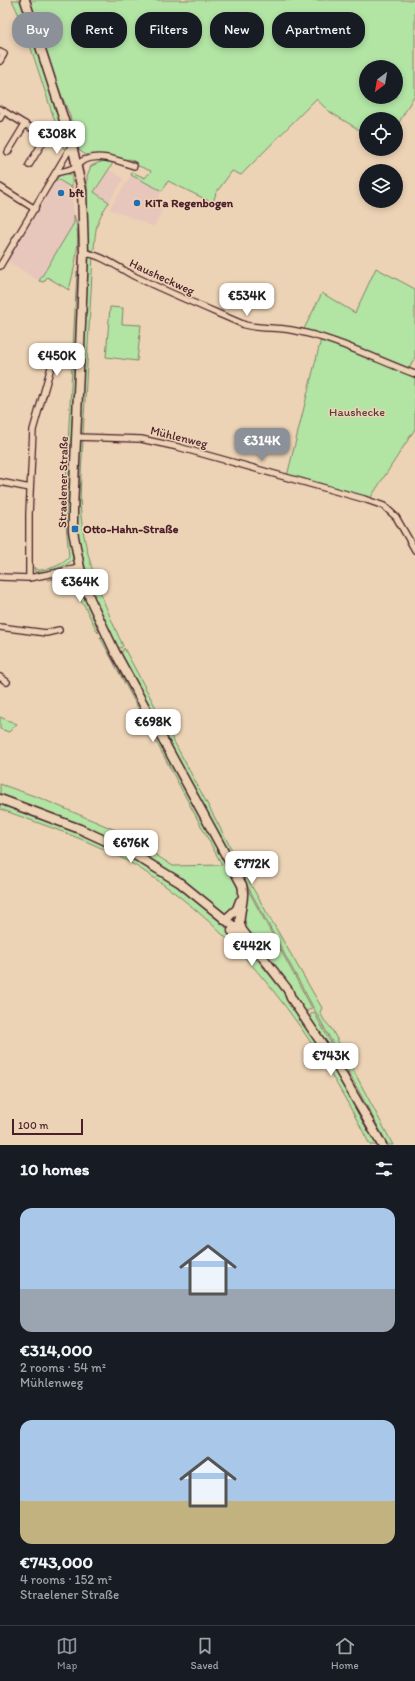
<!DOCTYPE html>
<html lang="en">
<head>
<meta charset="utf-8">
<style>
  body { margin:0; font-family:Itim,sans-serif; background:#242831; color:#f1f3f6; height:100vh; display:flex; flex-direction:column; font-size:15px; white-space:nowrap }
  * { box-sizing:border-box; margin:0 }
  p { font-size:13px; color:#9ea1a6 }
  .icon { flex:none; width:22px; height:22px; fill:none; stroke:currentColor; stroke-width:2; stroke-linecap:round; stroke-linejoin:round }
  .map { position:relative; height:1145px; overflow:hidden }
  .panel { display:flex; flex-direction:column; background:#171b24; flex:1 }
  .panel>* { flex:none }
  .top-card { position:absolute; left:12px; top:12px; width:391px; height:36px; display:flex; gap:8px }
  .needle { width:26px; rotate:211deg }
  .tools { position:absolute; left:359px; top:60px; display:grid; gap:8px }
  .tools a { display:grid; place-items:center; width:44px; height:44px; border-radius:50%; background:#171b24; box-shadow:0 2px 6px #0003; font-size:20px }
  .scale { position:absolute; left:12px; bottom:10px; width:71px; box-sizing:border-box; padding-left:4px; border:2px solid #4a1f2b; border-top:0; font-size:11px; line-height:14px; white-space:nowrap; color:#4a1f2b; -webkit-text-stroke:3px #edd3b5; paint-order:stroke }
  .price { position:absolute; translate:-50% -34px; padding:0 9px; border-radius:8px; background:#fff; color:#222; font-size:13px; line-height:26px; filter:drop-shadow(0 1px 2px #0008) }
  .price::after { content:''; position:absolute; left:50%; top:24px; width:12px; height:9px; margin-left:-6px; background:inherit; clip-path:polygon(0 0,100% 0,50% 100%) }
  .price.active { background:#8c9099; color:#fff }
  ul { padding:0; list-style:none }
  li { display:grid; align-content:center; gap:8px; height:212px; padding:0 20px }
  li span { display:grid; place-items:center; height:124px; border-radius:12px; color:#555 }
  li>.icon { margin-inline-start:auto }
  span .icon { width:72px; height:72px; fill:#fffc; stroke-width:1 }
  li b { font-size:17px }
  h2 { display:flex; justify-content:space-between; align-items:center; height:48px; padding:0 20px; font-size:17px }
  .pill { padding:0 14px; border-radius:16px; background:#171b24; box-shadow:0 2px 6px #0003; font-size:14px; line-height:36px }
  .pill.active { background:#8c9099; color:#fff }
  .menu { display:flex; justify-content:space-around; align-items:center; height:56px; border-top:1px solid #363941; background:#171b24; font-size:11px; color:#9ea1a6 }
  .menu a { display:grid; justify-items:center; gap:2px }
  .menu .active { color:#8c9099 }
  .map>svg:first-child { display:block }
  .built { fill:#e7c7bc }
  .green { fill:#b2e4a4; stroke:#7e8268; fill-rule:evenodd }
  .lines { fill:none; stroke-linecap:round; stroke-linejoin:round }
  .street-casing { stroke:#4a1f2b; stroke-width:8 }
  .secondary-casing { stroke:#4a1f2b; stroke-width:11 }
  .street { stroke:#edd3b5; stroke-width:5.5 }
  .secondary { stroke:#edd3b5; stroke-width:8 }
  .poi-dot { fill:#1f6fb2; stroke:#edd3b5; stroke-width:1.5 }
  .labels { text-anchor:middle; dominant-baseline:central; stroke-width:3; stroke-linejoin:round; paint-order:stroke }
  .poi-label { font-size:12px; font-weight:bold; fill:#4a1f2b; stroke:#edd3b5; text-anchor:start }
  .street-label { font-size:12px; fill:#4a1f2b; stroke:#edd3b5 }
  .park-label { font-size:12px; fill:#5a3d3d; stroke:#edd3b5 }
</style>
</head>
<body>
<div class="map">
<svg width="415" height="1145" viewBox="0 0 415 1145">
  <rect width="100%" height="100%" fill="#edd3b5"/>
  <filter id="ink" filterUnits="userSpaceOnUse"><feTurbulence type="fractalNoise" baseFrequency=".025" numOctaves="2"/><feDisplacementMap in="SourceGraphic" scale="8" xChannelSelector="R" yChannelSelector="G"/><feConvolveMatrix kernelMatrix="1 2 1 2 8 2 1 2 1" color-interpolation-filters="sRGB"/></filter>
  <g filter="url(#ink)">
    <path class="built" d="M109,169L124,179L109,202L94,192Z
      M131,175L162,191L157,201L165,205L154,227L109,209Z
      M59,180L72,188L74,223L39,281L10,263L8,260L56,181Z"/>
    <path class="green" d="M12,0H22L67,141L68,146L66,149H64L23,24Z
      M28,0H415V94L396,128V119H366V134L330,112L316,99L241,175L232,171L216,193L213,203L168,181L162,191L131,175L132,172L145,178L151,171L136,165L138,163L129,159L124,161L104,156L86,155L80,151L75,139L70,116L54,77ZM366,67H396V97H366Z
      M103,161L113,163L94,192L109,202C96,222 96,225 94,249L92,251L87,249V176L91,166Z
      M68,173L72,176V188L59,180L56,181L60,174Z
      M74,215C82,239 75,266 69,290L47,277L44,282L39,281L74,223Z
      M93,255L83,436L78,433L87,257Z
      M376,268L415,289V357L409,369L304,329L322,293L355,313Z
      M77,271L80,275L68,499L70,535L73,559C68,567 45,573 35,572L34,567L37,570C46,571 64,565 69,557L66,524V481Z
      M110,307L123,308L122,324L141,325L137,361L106,357Z
      M321,339L415,376V429L371,497L373,500L287,476Z
      M80,439H83C82,464 79,491 81,516C86,562 104,604 123,646L121,648L116,647C97,608 79,569 76,525C74,498 77,469 77,442Z
      M68,575L75,577L78,583L99,631L98,633L83,603H82L69,578H63L47,580Z
      M100,637L103,638L236,883C242,899 238,903 226,914L220,910L177,876L120,844L0,796V784L40,798L120,832L173,866L222,865Z
      M124,648L248,880L322,1008L320,1012L324,1020L331,1028L393,1145H388L235,863L234,864L312,1008L307,1011L303,1010C287,979 261,953 242,923L246,898L120,656Z
      M0,717L17,724L9,732L0,729Z
      M0,802C34,815 71,827 104,842C201,887 274,969 329,1059C346,1087 362,1116 379,1145H370C315,1036 242,932 136,866C94,841 46,826 0,809Z
      M314,1012L386,1145H385L309,1018L311,1014Z"/>
    <g class="lines">
      <defs>
        <path id="street" d="M0,52L4,54L0,61
          M0,109L46,137L29,165
          M0,118L4,111
          M8,152L25,124
          M56,173C62,171 66,171 71,169C76,167 80,162 84,160C101,153 119,161 134,166
          M0,187L35,209
          M84,253C101,254 120,269 136,277C172,294 208,309 245,325C260,329 275,327 291,330C333,337 375,359 415,374
          M0,266L72,145
          M76,437L141,439L178,447L364,499L384,506L396,517L415,550
          M0,482L30,488
          M0,577L29,578L80,568
          M29,578V514L33,430L53,360
          M0,627L46,633L59,630
          M0,677L7,682"/>
        <path id="secondary" d="M25,0L72,145L82,190L84,253L73,510V531L80,568L90,599L115,652L242,885C247,901 235,916 242,930L288,990L291,998L337,1066L382,1145
          M0,799L80,829L130,852L179,882L242,933
          M225,920L237,909L240,901
          M232,931L254,954"/>
      </defs>
      <use href="#street" class="street-casing"/>
      <use href="#secondary" class="secondary-casing"/>
      <use href="#street" class="street"/>
      <use href="#secondary" class="secondary"/>
    </g>
  </g>
  <g class="poi-dot">
    <circle cx="61" cy="193" r="4"/>
    <circle cx="137" cy="203" r="4"/>
    <rect x="71" y="525" width="8" height="8" rx="2"/>
  </g>
  <g class="labels">
    <g class="poi-label">
      <text x="69" y="193">bft</text>
      <text x="145" y="203">KiTa Regenbogen</text>
      <text x="83" y="529">Otto-Hahn-Straße</text>
    </g>
    <g class="street-label">
      <text transform="translate(162 277) rotate(25)">Hausheckweg</text>
      <text transform="translate(179 437) rotate(14)">Mühlenweg</text>
      <text transform="translate(63 482) rotate(-89)">Straelener Straße</text>
    </g>
    <g class="park-label">
      <text x="357" y="412">Haushecke</text>
    </g>
  </g>
</svg>
<div class="tools">
<a><svg class="needle" viewBox="-14 -14 28 28"><path d="M0-13l5 13h-10z" fill="#e53935"/><path d="M0 13l5-13h-10z" fill="#9ea1a6"/></svg></a>
<a><svg class="icon" aria-label="locate" viewBox="0 0 24 24"><circle cx="12" cy="12" r="6"/><path d="M12 2v4M12 18v4M2 12h4M18 12h4"/></svg></a>
<a><svg class="icon" aria-label="layers" viewBox="0 0 24 24"><path d="M12 4l9 5-9 5-9-5zM3 14l9 5 9-5"/></svg></a>
</div>
<div class="scale">100 m</div>
<b class="price" style="left:57px;top:155px">€308K</b>
<b class="price" style="left:247px;top:317px">€534K</b>
<b class="price" style="left:57px;top:377px">€450K</b>
<b class="price active" style="left:262px;top:462px">€314K</b>
<b class="price" style="left:80px;top:603px">€364K</b>
<b class="price" style="left:153px;top:743px">€698K</b>
<b class="price" style="left:131px;top:864px">€676K</b>
<b class="price" style="left:252px;top:885px">€772K</b>
<b class="price" style="left:252px;top:967px">€442K</b>
<b class="price" style="left:331px;top:1077px">€743K</b>
<div class="top-card">
<a class="pill active">Buy</a>
<a class="pill">Rent</a>
<a class="pill">Filters</a>
<a class="pill">New</a>
<a class="pill">Apartment</a>
</div>
</div>
<section class="panel">
<h2>10 homes<svg class="icon" aria-label="filters" viewBox="0 0 24 24"><path d="M4 7h16M4 17h16"/><circle cx="9" cy="7" r="2"/><circle cx="15" cy="17" r="2"/></svg></h2>
<ul>
<li><span style="background:linear-gradient(#a9c7e8 65%,#9aa5b1 0)"><svg class="icon" aria-label="home" viewBox="0 0 24 24"><path d="M3 11l9-7 9 7M6 9v11h12V9"/></svg></span><div><b>€314,000</b><p>2 rooms · 54 m²</p><p>Mühlenweg</p></div></li>
<li><span style="background:linear-gradient(#a9c7e8 65%,#c2b280 0)"><svg class="icon" aria-label="home" viewBox="0 0 24 24"><path d="M3 11l9-7 9 7M6 9v11h12V9"/></svg></span><div><b>€743,000</b><p>4 rooms · 152 m²</p><p>Straelener Straße</p></div></li>
</ul>
</section>
<nav class="menu">
<a class="active"><svg class="icon" aria-label="map" viewBox="0 0 24 24"><path d="M3 6l6-2 6 2 6-2v14l-6 2-6-2-6 2zM9 4v14M15 6v14"/></svg>Map</a>
<a><svg class="icon" aria-label="saved" viewBox="0 0 24 24"><path d="M7 4h10v16l-5-4-5 4z"/></svg>Saved</a>
<a><svg class="icon" aria-label="home" viewBox="0 0 24 24"><path d="M3 11l9-7 9 7M6 9v11h12V9"/></svg>Home</a>
</nav>
</body>
</html>
